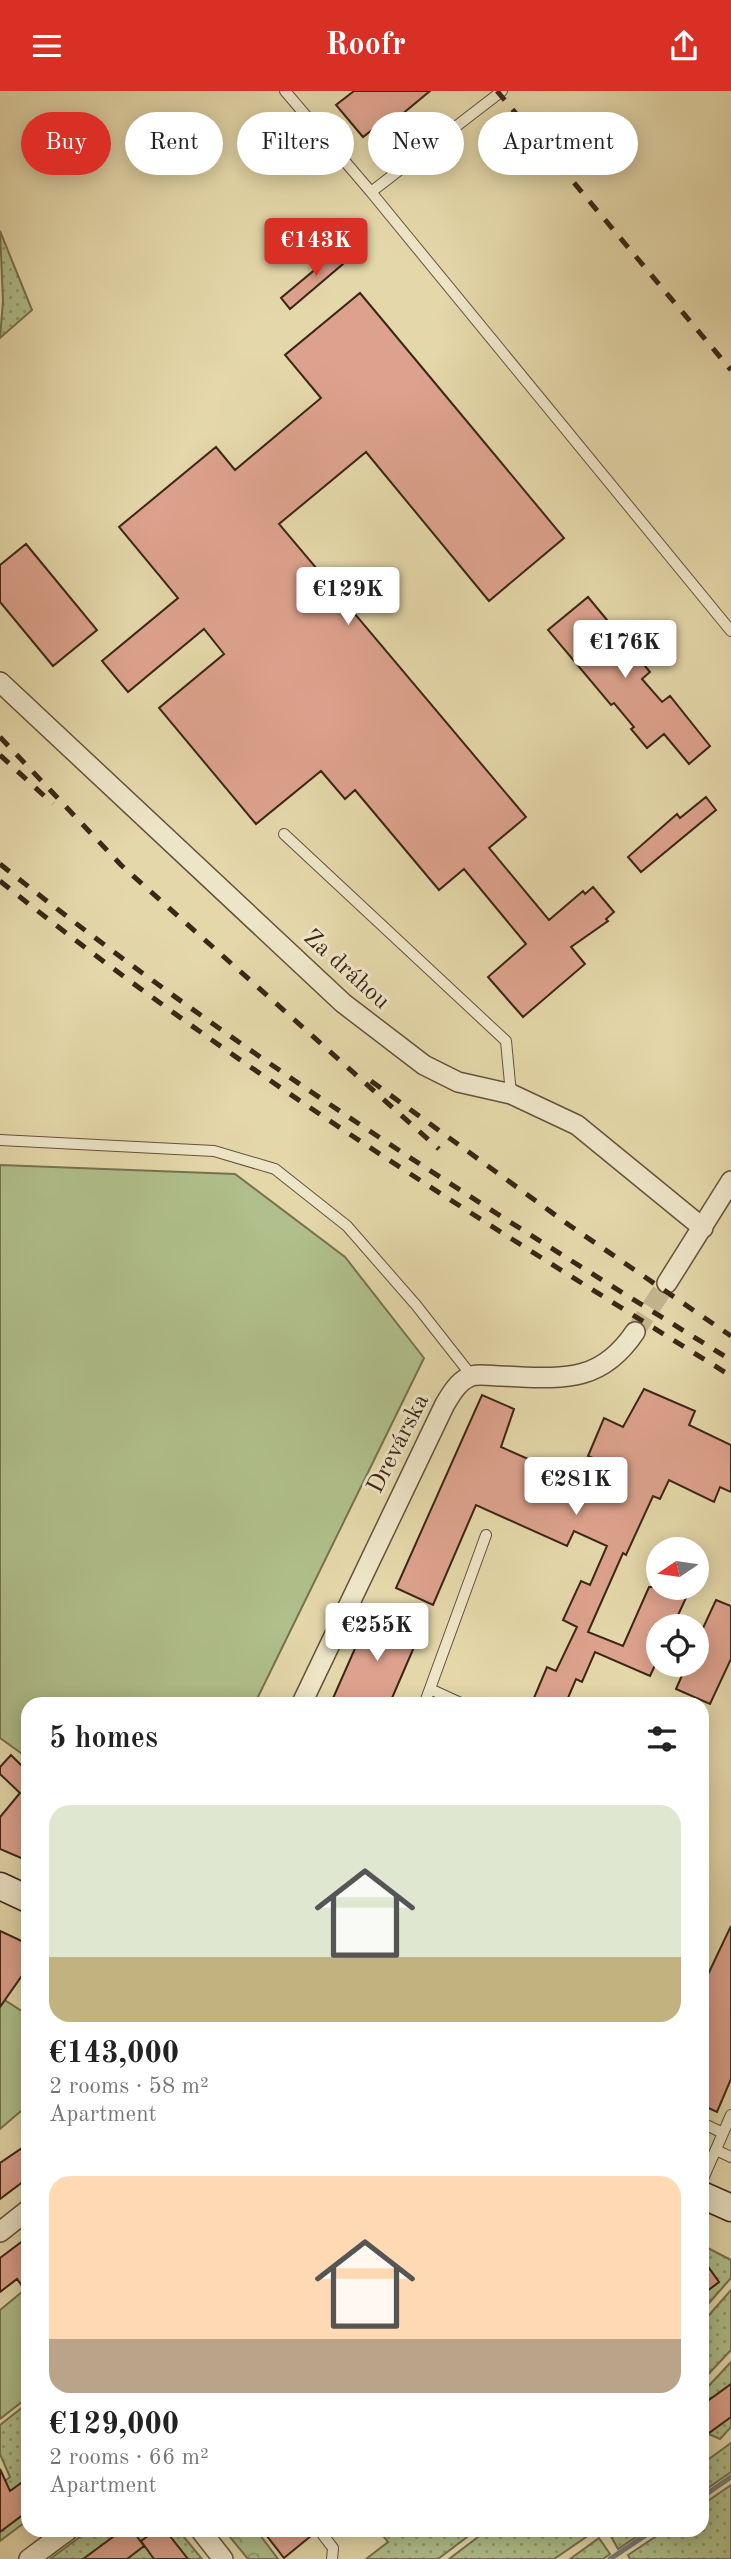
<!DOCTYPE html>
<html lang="en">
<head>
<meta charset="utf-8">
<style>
  body { margin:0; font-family:"Old Standard TT",serif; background:#f2f2f2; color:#222; height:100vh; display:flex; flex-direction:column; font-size:26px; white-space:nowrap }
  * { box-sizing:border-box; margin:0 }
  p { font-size:23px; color:#767676 }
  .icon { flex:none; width:38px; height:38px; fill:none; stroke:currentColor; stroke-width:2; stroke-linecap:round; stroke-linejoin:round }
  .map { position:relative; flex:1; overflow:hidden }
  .sheet { position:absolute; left:21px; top:1606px; width:688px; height:840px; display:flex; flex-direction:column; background:#fff; border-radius:21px; box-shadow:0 4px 18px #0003 }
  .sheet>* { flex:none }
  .guide { position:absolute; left:21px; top:21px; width:690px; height:63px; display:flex; gap:14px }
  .needle { width:46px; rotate:257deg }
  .buttons { position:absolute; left:646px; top:1446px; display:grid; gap:14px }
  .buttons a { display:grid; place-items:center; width:63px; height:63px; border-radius:50%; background:#fff; box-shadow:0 4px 18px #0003; font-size:35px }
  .price { position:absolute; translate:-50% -60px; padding:0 16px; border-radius:7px; background:#fff; color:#222; font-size:23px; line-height:46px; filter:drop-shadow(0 2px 4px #0008) }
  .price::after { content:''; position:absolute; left:50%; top:42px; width:21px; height:16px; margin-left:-10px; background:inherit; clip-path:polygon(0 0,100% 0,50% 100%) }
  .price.selected { background:#d93025; color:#fff }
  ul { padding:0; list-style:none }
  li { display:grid; align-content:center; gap:14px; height:371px; padding:0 28px }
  li span { display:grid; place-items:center; height:217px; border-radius:21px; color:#555 }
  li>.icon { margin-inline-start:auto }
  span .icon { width:126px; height:126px; fill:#fffc; stroke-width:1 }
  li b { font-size:30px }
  h2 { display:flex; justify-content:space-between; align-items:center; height:84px; padding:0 28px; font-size:30px }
  .pill { padding:0 24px; border-radius:32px; background:#fff; box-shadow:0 4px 18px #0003; font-size:24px; line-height:63px }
  .pill.selected { background:#d93025; color:#fff }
  header { display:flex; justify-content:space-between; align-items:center; height:91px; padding:0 28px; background:#d93025; color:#fff; font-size:32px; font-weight:700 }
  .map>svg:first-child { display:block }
  .grass { fill:url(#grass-dots); stroke:#767250; stroke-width:2 }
  .forest { fill:url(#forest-crowns); stroke:#767250; stroke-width:2 }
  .garden { fill:#b0bf8b; stroke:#767250; stroke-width:2 }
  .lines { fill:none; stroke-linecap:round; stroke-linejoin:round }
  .stream { stroke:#757d75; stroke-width:5 }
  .building { fill:#dda28d; stroke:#3c2616; stroke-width:2 }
  .street-tunnel { stroke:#c2b48c; stroke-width:19; stroke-dasharray:19 10; stroke-linecap:butt }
  .lane-casing { stroke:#66523b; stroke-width:12 }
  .street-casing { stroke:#66523b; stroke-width:22 }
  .secondary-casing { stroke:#3c2616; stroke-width:29 }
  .lane { stroke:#ede5c7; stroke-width:10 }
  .street { stroke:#ede5c7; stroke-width:19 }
  .secondary { stroke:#ede5c7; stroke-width:26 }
  .rail { stroke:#3c2616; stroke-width:5; stroke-dasharray:12 12; stroke-linecap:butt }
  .labels { text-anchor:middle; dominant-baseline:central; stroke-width:6; stroke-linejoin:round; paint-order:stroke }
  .street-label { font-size:24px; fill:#3c2616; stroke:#ede5c7 }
</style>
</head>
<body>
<header><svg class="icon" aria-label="menu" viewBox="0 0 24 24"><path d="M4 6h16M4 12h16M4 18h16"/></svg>Roofr<svg class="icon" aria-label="share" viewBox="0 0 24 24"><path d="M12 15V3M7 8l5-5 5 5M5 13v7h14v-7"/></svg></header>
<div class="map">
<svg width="731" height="2468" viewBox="0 0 731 2468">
  <defs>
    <pattern id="grass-dots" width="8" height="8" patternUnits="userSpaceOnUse" patternTransform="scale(1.75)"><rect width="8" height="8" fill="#b0bf8b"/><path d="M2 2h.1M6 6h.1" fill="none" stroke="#909b71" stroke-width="1.8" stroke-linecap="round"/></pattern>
    <pattern id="forest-crowns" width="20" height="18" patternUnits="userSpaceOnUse" patternTransform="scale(1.75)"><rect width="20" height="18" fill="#b0bf8b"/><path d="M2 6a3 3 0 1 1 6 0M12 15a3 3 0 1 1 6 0" fill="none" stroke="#909b71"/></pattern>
  </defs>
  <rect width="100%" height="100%" fill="#e4d7a9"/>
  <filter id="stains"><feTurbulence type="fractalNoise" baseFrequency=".00286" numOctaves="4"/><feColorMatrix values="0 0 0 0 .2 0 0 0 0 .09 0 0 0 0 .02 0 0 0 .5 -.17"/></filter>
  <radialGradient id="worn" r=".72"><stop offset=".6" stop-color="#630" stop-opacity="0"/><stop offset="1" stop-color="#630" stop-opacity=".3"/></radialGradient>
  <path class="grass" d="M0,140L32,219L0,247L3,210Z
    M702,2154L731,2169V2187L702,2220Z
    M731,2199V2259L702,2290V2232Z
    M731,2271V2336L720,2348L702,2340V2302Z
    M28,2312V2429L0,2450V2394L10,2386L0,2363V2334Z
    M731,2352V2381L702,2401V2373Z
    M731,2394V2468H630L628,2464L664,2440H702V2414Z
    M88,2440H179L202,2468H50Z
    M379,2440H475L438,2468H366L388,2451Z
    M486,2440H595L554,2468H449Z
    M608,2440H645L618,2458Z
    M599,2447L610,2463L603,2468H570Z"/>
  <path class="forest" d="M225,2440H257L278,2468H248Z"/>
  <path class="garden" d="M0,1074L235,1083L345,1166L424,1267L256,1610L245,1614H28V1667L0,1647Z
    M0,1906L28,1924V2014L0,2038Z
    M28,2196V2306L0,2328V2219Z"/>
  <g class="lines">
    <path class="stream" d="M702,2406L731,2386
      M610,2468L652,2440"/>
  </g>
  <path class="building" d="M354,0H430L389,34L385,29L363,46L336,14Z
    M342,156L350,167L290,218L281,207Z
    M360,202L564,447L489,510L366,361L279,433L526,726L489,757L549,829L583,800L585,803L593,796L614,821L606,828L608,830L571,856L585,873L523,926L488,886L526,853L464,778L439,799L355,699L345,708L321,680L256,733L159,617L224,563L204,538L128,601L102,570L178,507L119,436L216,356L235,379L321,307L285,264Z
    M26,453L97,539L53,575L0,511V474Z
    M588,506L650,581L642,588L662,611L670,605L710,655L689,673L664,643L647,657L631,638L634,636L614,612L611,614L548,539Z
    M706,706L716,719L641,781L628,766L677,723L680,727Z
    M644,1298L695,1320L689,1334L731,1354V1401L720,1396L714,1411L669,1389L660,1408L653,1405L626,1464L623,1462L588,1541L623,1555L649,1496H691L673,1535H658V1568L650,1585L595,1561L582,1591L576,1588L565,1614H531L547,1576L556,1580L577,1536L563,1529L581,1490L590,1494L607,1455L574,1440L567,1455L476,1414L433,1514L396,1497L482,1304L514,1318L501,1356L596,1398L607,1373L588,1365L604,1327L623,1336Z
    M716,1509L731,1515V1568L710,1613L676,1598L687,1573H696V1552Z
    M372,1519L421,1540L389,1614H330Z
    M11,1664L28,1681V1770L0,1758V1726L20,1702L0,1683V1676Z
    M731,1835V1988L717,2021L702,2014V1896Z
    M0,1840L28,1853V1876L0,1916Z
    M28,2053V2087L0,2108V2072Z
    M28,2146V2203L17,2188L0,2201V2167Z
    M702,2167L719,2191L702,2204Z
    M731,2293V2326L709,2342L702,2332V2314Z
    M0,2378L10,2400L28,2387V2420L0,2441Z
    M121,2440H133L144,2455L127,2468H83Z
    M155,2440H166L188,2468H154L141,2450Z
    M263,2440H317L284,2467Z"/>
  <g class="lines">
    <path class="street-tunnel" d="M635,1241L667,1192"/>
    <defs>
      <path id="lane" d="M285,0L371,101
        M502,0L371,101L731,540
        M284,743L506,950L511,1003
        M0,1049L214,1060L275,1078L347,1135L416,1214L471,1284
        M430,1598L465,1614
        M424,1614L486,1444
        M702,2032L723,2042
        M716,2059L731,2066
        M702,2090L731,2024
        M323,2444L333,2457L332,2468"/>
      <path id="street" d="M0,591L343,912L424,974L458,991L511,1003L577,1034L703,1137
        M667,1192L731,1090
        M301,1614L445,1313C451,1303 458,1291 469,1286C477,1282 492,1285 501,1285C558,1287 599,1295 635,1241
        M0,2141L28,2119
        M201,2440L223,2468
        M29,2468L67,2440"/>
      <path id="secondary" d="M0,1795L28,1808
        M702,2104L731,2117"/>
    </defs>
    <use href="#lane" class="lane-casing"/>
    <use href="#street" class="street-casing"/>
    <use href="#secondary" class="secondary-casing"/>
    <use href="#lane" class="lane"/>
    <use href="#street" class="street"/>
    <use href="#secondary" class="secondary"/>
    <path class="rail" d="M497,0L731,279
      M0,646L121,774L439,1058
      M0,664L53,713
      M0,773C231,958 480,1114 731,1269
      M0,790C230,975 480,1129 731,1285
      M371,990L569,1134L731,1245"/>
  </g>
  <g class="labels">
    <g class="street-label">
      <text transform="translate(346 879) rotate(42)">Za dráhou</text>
      <text transform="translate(399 1353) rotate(-63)">Drevárska</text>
    </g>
  </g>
  <rect width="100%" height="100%" filter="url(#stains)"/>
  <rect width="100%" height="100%" fill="url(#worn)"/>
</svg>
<div class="buttons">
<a><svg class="needle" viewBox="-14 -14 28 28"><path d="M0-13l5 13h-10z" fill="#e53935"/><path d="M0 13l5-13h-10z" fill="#767676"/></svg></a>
<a><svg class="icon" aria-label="locate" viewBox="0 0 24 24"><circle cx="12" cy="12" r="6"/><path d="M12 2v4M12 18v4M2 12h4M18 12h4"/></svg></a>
</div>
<b class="price selected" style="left:316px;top:187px">€143K</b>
<b class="price" style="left:348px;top:536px">€129K</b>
<b class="price" style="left:625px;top:589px">€176K</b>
<b class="price" style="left:576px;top:1426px">€281K</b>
<b class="price" style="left:377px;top:1572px">€255K</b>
<div class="guide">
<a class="pill selected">Buy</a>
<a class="pill">Rent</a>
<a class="pill">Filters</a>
<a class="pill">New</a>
<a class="pill">Apartment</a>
</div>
<section class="sheet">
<h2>5 homes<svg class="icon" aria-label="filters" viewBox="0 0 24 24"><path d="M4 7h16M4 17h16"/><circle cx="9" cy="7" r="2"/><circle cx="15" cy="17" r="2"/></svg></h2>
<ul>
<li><span style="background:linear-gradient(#dfe7d0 70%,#c2b280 0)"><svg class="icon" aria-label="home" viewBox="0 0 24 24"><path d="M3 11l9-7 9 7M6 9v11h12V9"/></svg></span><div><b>€143,000</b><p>2 rooms · 58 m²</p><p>Apartment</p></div></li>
<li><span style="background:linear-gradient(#ffd9b3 75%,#b9a48a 0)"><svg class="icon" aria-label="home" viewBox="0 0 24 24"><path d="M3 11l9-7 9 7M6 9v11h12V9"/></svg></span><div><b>€129,000</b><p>2 rooms · 66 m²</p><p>Apartment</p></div></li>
</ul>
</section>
</div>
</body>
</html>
